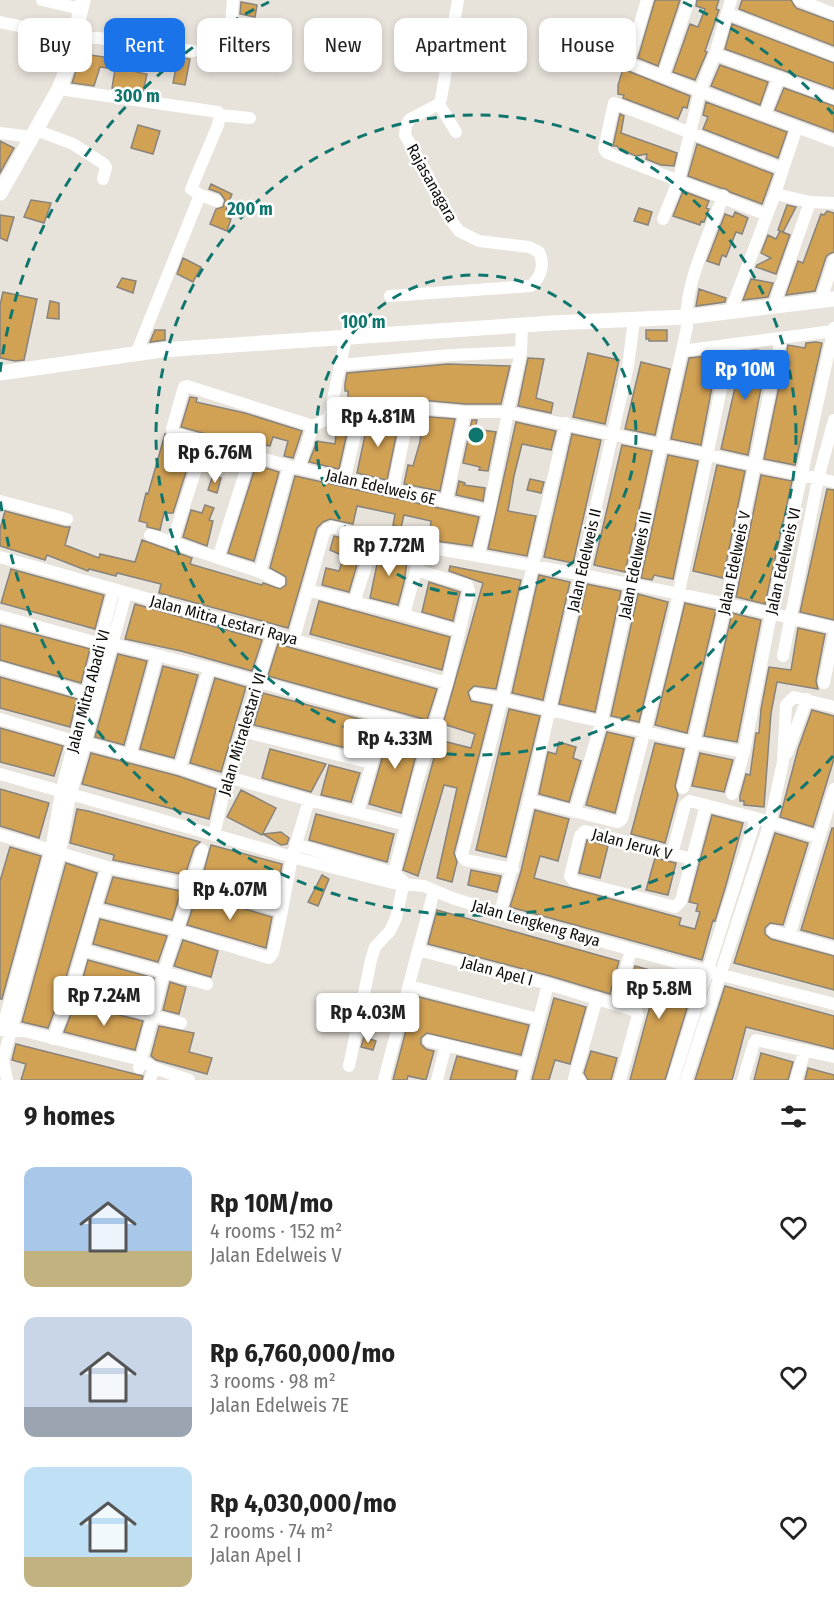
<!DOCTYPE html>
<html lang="en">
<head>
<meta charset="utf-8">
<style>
  body { margin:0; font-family:"Fira Sans Condensed",sans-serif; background:#f2f2f2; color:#222; height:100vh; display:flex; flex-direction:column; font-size:22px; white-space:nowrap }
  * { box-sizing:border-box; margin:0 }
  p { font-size:20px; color:#767676 }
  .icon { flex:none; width:33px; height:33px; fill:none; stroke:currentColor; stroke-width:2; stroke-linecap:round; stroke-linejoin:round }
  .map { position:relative; height:1080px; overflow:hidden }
  .sheet { display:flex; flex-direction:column; background:#fff; flex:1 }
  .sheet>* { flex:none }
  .top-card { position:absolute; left:18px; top:18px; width:798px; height:54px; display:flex; gap:12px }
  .price { position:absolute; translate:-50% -51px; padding:0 14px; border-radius:6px; background:#fff; color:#222; font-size:20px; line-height:39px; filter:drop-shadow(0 2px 3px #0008) }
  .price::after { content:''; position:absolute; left:50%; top:36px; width:18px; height:14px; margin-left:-9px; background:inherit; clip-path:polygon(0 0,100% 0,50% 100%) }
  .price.active { background:#1a73e8; color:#fff }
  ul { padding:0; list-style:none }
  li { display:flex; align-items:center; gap:18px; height:150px; padding:0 24px }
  li span { display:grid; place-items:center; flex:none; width:168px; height:120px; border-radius:12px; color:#555 }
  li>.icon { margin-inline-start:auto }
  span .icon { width:72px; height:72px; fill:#fffc; stroke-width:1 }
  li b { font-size:26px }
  h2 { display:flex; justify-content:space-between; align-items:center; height:72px; padding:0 24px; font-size:26px }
  .pill { padding:0 21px; border-radius:12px; background:#fff; box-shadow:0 3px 9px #0003; font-size:21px; line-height:54px }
  .pill.active { background:#1a73e8; color:#fff }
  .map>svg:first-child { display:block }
  .building { fill:#d1a154; stroke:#88837b; stroke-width:1.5 }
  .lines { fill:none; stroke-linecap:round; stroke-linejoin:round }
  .minor { stroke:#fff; stroke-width:12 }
  .tertiary { stroke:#fff; stroke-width:15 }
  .ring { fill:none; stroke:#0f766e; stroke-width:3; stroke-dasharray:10 8 }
  .labels { text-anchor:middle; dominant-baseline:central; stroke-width:5; stroke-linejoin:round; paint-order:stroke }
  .street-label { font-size:16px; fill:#0d0c09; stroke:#fff }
  .centre { fill:#0f766e; stroke:#fff; stroke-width:3 }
  .ring-label { font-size:18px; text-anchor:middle; font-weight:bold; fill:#0f766e; stroke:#fff; stroke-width:5; stroke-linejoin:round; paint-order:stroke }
</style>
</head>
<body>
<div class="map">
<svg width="834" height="1080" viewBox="0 0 834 1080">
  <rect width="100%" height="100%" fill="#e7e2da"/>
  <path class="building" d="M655,0H680L658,66L638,58Z
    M697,0H719L716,9L719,10L705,51L707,52L695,80L673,72L690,24L698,27L705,9L696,6Z
    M742,0H791L796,8L834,22V46L739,9Z
    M241,2L257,5L255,17L240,14Z
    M732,24L834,63V89L725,49Z
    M40,39L63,44L57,66L33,58Z
    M113,48L126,50L122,69L147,74L143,92L112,88L115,69L100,67L94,86L72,83L78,65L81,66L84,54L111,58Z
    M178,57L190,59L185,85L173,83Z
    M720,65L768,82L760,105L711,86Z
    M623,69L690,96L687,108L683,107L678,119L623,98L624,95L618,94V85Z
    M784,88L834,106V132L775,110Z
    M706,102L787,132L778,158L703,129L708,117L703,115Z
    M620,114L624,116L621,133L677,153L674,166L661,165L646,159L647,154L636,156L619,149L617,146H613Z
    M138,125L160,131L153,154L131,148Z
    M0,141L14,148L0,173Z
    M697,144L773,174L762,204L730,192L726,189L721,188L688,176Z
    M211,184L232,194L226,209L231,211L228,218L231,219L227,231L210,224L216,209L223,207L225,200L220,193L209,189Z
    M683,191L709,201L706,208L709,209L704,222L701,221L700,225L673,216Z
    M31,200L51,203L44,223L24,217Z
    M787,205L796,207L783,232L778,230Z
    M639,208L652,212L648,225L634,221Z
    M827,211L834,213V252L829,254L826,257L815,291L786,295L798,261L803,263L821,214L824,215Z
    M735,212L748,218L742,234L736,232L726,257L722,255L719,265L707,261L725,214L733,217Z
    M0,215L14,217L7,241L0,238Z
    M780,231L790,235L776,274L756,267L757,265L771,258L761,253L768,235L776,239Z
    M183,258L201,267L193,282L177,274Z
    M122,278L136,281L133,293L117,287Z
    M751,279L773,283L768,297L743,300Z
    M699,289L726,298L725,302L696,306Z
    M3,292L37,299L24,360L15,361L0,358V305Z
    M50,301L59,303V319L47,318Z
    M155,330H165V340L150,342Z
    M646,330H667V341H649V339H646Z
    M816,342L822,343L795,465L764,459L779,387L784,388L790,362L785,361L788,345L805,348L806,343Z
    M756,350L768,352L748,455L721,449L739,370L734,369L737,352Z
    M588,353L619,360L605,424L573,417Z
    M718,355L701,445L671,439L689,358Z
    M528,358L544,359L536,398L553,403L551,413L518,406Z
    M641,362L670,369L655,435L625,429Z
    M448,364L510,366L501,404H465L410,399L348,407V391H345V384L347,373Z
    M190,397L197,398L196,402L245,413L302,431L293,458L284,456L288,441L273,437L270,446L255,442L253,446H249L181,427Z
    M417,416L455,419L440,491L404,484L408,465L413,466L420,442L421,431L414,430Z
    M400,417L387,480L357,473L368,421Z
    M472,420H477L475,429L496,432L488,471L479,470L480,467L463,463Z
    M516,422L556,431L551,450L522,444L514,476L508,511L536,516L527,556L488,549Z
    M349,424L339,469L309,462L317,441L335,444L337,425Z
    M165,434L172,441L170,445L184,449L183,454L191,456L173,513H164L160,530L147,527V523L139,521L146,493L148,494Z
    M572,434L601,440L573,563L544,557Z
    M622,445L652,451L625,572L594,565Z
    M668,455L698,461L673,579L654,575L652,580L641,578Z
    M256,465L279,472L254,561L228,553Z
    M717,465L745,471L723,578L693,571Z
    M213,475L221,478L217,493L208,490Z
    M761,475L792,481L765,604L736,597Z
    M295,476L479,517L472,546L429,540L431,521L404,515L401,528L393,525L395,514L357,506L353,524L330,519L323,522L317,528L288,628L159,593L161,584L117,573L116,576L89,569L88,571L47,555L45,560L0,546V529L5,511L65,527H70L65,545L99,558L100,554L135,562L142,540L192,558L190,564L262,585L263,583L280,589L286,585V577L270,568Z
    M530,479L544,482L541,493L527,490Z
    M459,481L465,483L464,485L485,488L483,501L456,495Z
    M827,489L834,490V620L800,612Z
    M205,505L214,508L209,520L213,521L207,546L183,537L191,510L202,513Z
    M334,536L363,544L349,592L322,585L326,568L339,571L344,556L330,550Z
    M380,550L408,556L404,582L398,605L370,598Z
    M450,566L521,580L496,689L474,686L468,692L471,701L492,705L454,853L457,862L452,882L437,878L457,788L444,785L418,876L403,870L439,740L471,748L475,734L443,724L483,583L449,571Z
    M11,569L104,595L95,629L1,603Z
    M539,575L570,582L543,700L512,693Z
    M429,582L460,592L453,621L422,612Z
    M587,584L621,591L595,712L559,704Z
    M638,594L668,602L639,722L611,716Z
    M319,601L450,637L442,670L310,634Z
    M685,603L716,610L687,733L655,725Z
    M135,604L262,640L252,671L181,651L125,639Z
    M732,613L761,620L737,742L704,736Z
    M0,625L90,649L81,683L0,660Z
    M798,628L825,634L816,681L818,689L777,682L771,713L764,807L744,805V801H740V796L746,774L750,775L756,733H759L761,709L769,667L791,670Z
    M278,644L437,689L427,720L268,676Z
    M118,654L147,661L124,745L95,737Z
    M163,666L198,675L174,758L140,749Z
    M0,677L77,699L70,727L0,708Z
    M215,678L246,687L221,772L190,763Z
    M263,693L375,723L366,753L254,725Z
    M509,709L540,716L506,857L476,850Z
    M812,710L834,716V759L813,827L780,817L798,749Z
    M391,727L421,736L401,813L369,804Z
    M0,728L63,746L54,776L0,762Z
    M607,732L634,738L615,813L586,805Z
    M559,742L576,747L573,758L581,761L569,802L539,794L548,752L556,754Z
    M655,743L684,749L675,786L678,795L665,843L631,834Z
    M270,749L326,764L311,792L262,778Z
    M91,753L178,776L216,789L209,819L82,784Z
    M700,753L733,760L724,792L692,786Z
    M329,765L360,773L351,802L321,795Z
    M0,789L49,803L39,838L0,826Z
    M241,790L276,808L262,835L227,817Z
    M77,809L88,811L200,842L194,848L185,875L113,860L114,855L70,843Z
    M535,810L569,819L558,861L540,856L534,878L681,918L679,925L695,929L700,912L696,911L698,904L689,902L712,815L743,823L726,885L715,921L713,920L702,960L510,907L521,871Z
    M316,814L394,834L387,862L309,840Z
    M832,828H834V939L801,930Z
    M281,832L289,838L287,844L281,845L263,834Z
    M775,833L808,843L783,925L770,923L765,928V934L771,939L834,956V990L734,963Z
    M587,840L608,846L600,878L579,873Z
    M211,845L282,864L276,899L202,878Z
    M10,847L41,856L2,999H0V881Z
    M655,858L676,863L668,895L646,890Z
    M66,863L97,873L62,991L48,1028L22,1022Z
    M471,870L501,876L497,892L468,885Z
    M322,875L329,879L318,906L308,902Z
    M113,877L181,891L172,920L105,903Z
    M197,895L272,917L266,948L187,925Z
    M437,910L619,961L610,994L550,976L428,944Z
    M100,919L167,936L158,962L93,944Z
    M183,940L218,951L211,977L174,966Z
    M88,960L154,978L147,1006L80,988Z
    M635,966L695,982L665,1080H630L650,1006L626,999Z
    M170,982L186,987L179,1014L163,1010Z
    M725,986L834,1016V1049L746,1027L732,1080H695Z
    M415,996L529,1025L521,1055L427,1033L421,1038V1044L426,1049L434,1051L426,1080L408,1076L407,1080H393Z
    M554,998L586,1007L570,1064L555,1060L549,1080H532Z
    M75,1004L143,1021L135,1050L64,1032Z
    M159,1026L194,1033L189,1052L212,1058L207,1074L156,1060L151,1056Z
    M364,1037L376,1041L373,1050L361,1047Z
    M16,1044L143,1076L142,1080H21L26,1064L12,1060Z
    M591,1051L617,1058L611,1080H588L584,1073Z
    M761,1053L793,1062L788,1080H754Z
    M457,1056L517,1071L515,1080H450Z
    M808,1068L834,1075V1080H805Z"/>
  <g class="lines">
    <path class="minor" d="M42,0L81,9
      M647,0L628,63L700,91L715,54L731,0
      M799,0L834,14
      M727,13L834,55
      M0,22L75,38H98L193,51
      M229,51L233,0
      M715,54L834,98
      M663,76L689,0
      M59,89L218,112L220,115L218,125L191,189L200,195L136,354
      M439,104L456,132
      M765,114L779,77
      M220,115L250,118
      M36,130L73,144L104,164L106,167L103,179
      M0,133L32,137
      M200,195L217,201
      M810,202L834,203
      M767,215L607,153L604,149L614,103L783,169L797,127
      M663,219L679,179L700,91L834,141
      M390,296L531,286C541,277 545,265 539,252L529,247L479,241L459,231L447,215L426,172L405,135L406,125L410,119L439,104L441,99L458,0
      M821,300L834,260
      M774,305L810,202L775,194
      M730,312L775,194L783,169
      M346,337L329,418L410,407L465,412H508L521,352L522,326
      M682,351L833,331
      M340,365L451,355L521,352
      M329,418L313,426L187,386L184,387L172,429L174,433L289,466L489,511
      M566,423L502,699L672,738L744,752
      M299,467L313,426
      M345,478L360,413
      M393,490L410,407
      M0,501L67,519
      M446,502L465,412
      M150,535L260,572L279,581
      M172,543L205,441
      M432,548C567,571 701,596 834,628
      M478,556L489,511L508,412L834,482
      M0,557L447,683
      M218,558L251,454
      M260,572L289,466
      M354,603L375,538
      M404,615L459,631
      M0,616L101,644
      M294,638L324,533L327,529L332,527L407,545C415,550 417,554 418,563L404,615L308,590
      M112,644L209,668L432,730
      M783,656L818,479L834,420
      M0,668L88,694
      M824,683L834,634
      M476,694L502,699L462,855L465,860L513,869
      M0,719L74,741
      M242,731L371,763
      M85,743L180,768L226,784
      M787,753L807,699
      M130,755L157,656
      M180,768L209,668
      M0,774L292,857L393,883L424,886L452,898L500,913L722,975L834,1004
      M228,777L309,800
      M683,788L726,603L781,338
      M732,794L744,752L771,614L834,328
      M529,800L613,821L618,822L622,819L673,621L730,345
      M358,812L385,717
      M575,812L601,723L687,327C682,289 710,233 723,196
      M0,835L51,850
      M214,835L226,784L273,633
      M297,845L394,873L404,882L396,918L390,931L375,947L371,960L349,1066
      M60,853L107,867L191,885L282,911L292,857L309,800L406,825
      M672,854L685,805L690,801L756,818L818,837
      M692,859L585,831L580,836L570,876L574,881L675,907L681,901L706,805
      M394,873L417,782L447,683L469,591L467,585L416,570
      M94,909L177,930L269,958L273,953L282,911
      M500,913L529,800L628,366L634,320
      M773,931L834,948
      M789,936L834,789
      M83,950L207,984
      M418,950L434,891
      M409,986L538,1019
      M70,994L181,1023
      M616,1004L631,950
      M2,1030L51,850L61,792L114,589
      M6,1031L13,1032L20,1030L141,1060L154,1068L189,1080
      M53,1039L70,994L107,867
      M429,1041L527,1065
      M139,1068L164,972L202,850
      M7,1080L3,1059L60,853L69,801L126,594
      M150,1080L154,1068
      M384,1080L418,950L548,984L636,1011L638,1015L620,1080
      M437,1080L446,1045
      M523,1080L548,984
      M580,1080L574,1079L597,998
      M673,1080L756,818
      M686,1080L770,822L783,762L786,705L794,697L834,707
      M743,1080L754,1043L756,1040L834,1057
      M796,1080L805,1050"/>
    <path class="tertiary" d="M0,193L59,89L67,68L83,0
      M0,373L162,350L552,323L686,317L834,299"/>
  </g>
  <g class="ring">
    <circle cx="476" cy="435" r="160"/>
    <circle cx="476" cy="435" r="320"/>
    <path d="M833 756A480 480 0 0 1 0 498M0 372A480 480 0 0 1 269 2M683 2A480 480 0 0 1 833 114"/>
  </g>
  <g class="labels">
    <g class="street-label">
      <text transform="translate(432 183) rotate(61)">Rajasanagara</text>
      <text transform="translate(381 487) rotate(13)">Jalan Edelweis 6E</text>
      <text transform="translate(584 560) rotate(-77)">Jalan Edelweis II</text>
      <text transform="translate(783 561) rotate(-77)">Jalan Edelweis VI</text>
      <text transform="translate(734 563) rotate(-78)">Jalan Edelweis V</text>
      <text transform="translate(635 565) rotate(-78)">Jalan Edelweis III</text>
      <text transform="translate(224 620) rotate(15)">Jalan Mitra Lestari Raya</text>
      <text transform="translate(88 691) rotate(-75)">Jalan Mitra Abadi VI</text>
      <text transform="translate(242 734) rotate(-73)">Jalan Mitralestari VI</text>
      <text transform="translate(632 844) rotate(15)">Jalan Jeruk V</text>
      <text transform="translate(536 923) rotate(16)">Jalan Lengkeng Raya</text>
      <text transform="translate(497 971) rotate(15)">Jalan Apel I</text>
    </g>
  </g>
  <circle cx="476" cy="435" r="9" class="centre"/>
  <g class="ring-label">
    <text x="137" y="102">300 m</text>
    <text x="250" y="215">200 m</text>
    <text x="363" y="328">100 m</text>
  </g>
</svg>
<b class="price active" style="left:745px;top:401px">Rp 10M</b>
<b class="price" style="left:378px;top:448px">Rp 4.81M</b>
<b class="price" style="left:215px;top:484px">Rp 6.76M</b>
<b class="price" style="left:389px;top:577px">Rp 7.72M</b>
<b class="price" style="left:395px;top:770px">Rp 4.33M</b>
<b class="price" style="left:230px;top:921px">Rp 4.07M</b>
<b class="price" style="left:659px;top:1020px">Rp 5.8M</b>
<b class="price" style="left:104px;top:1027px">Rp 7.24M</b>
<b class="price" style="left:368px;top:1044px">Rp 4.03M</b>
<div class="top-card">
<a class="pill">Buy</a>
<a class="pill active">Rent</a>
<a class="pill">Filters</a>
<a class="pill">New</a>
<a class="pill">Apartment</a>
<a class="pill">House</a>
</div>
</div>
<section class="sheet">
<h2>9 homes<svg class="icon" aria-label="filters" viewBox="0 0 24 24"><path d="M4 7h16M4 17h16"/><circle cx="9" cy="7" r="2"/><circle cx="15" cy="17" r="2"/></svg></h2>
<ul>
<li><span style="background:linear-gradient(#a9c7e8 70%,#c2b280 0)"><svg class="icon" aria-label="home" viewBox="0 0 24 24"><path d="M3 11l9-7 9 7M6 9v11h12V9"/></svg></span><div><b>Rp 10M/mo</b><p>4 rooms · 152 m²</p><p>Jalan Edelweis V</p></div><svg class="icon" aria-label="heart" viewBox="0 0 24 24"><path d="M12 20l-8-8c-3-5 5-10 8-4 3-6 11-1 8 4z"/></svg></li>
<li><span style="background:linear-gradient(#c9d6e8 75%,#9aa5b1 0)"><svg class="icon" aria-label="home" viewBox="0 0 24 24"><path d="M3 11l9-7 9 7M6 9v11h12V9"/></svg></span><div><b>Rp 6,760,000/mo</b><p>3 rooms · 98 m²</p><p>Jalan Edelweis 7E</p></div><svg class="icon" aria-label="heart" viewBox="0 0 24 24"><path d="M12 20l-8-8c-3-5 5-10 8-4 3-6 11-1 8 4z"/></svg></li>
<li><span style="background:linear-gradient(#bfe0f5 75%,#c2b280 0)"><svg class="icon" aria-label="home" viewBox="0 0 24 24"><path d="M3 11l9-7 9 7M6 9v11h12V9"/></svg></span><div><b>Rp 4,030,000/mo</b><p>2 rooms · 74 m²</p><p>Jalan Apel I</p></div><svg class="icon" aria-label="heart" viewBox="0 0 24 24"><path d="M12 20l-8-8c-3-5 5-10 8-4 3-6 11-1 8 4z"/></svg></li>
</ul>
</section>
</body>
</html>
